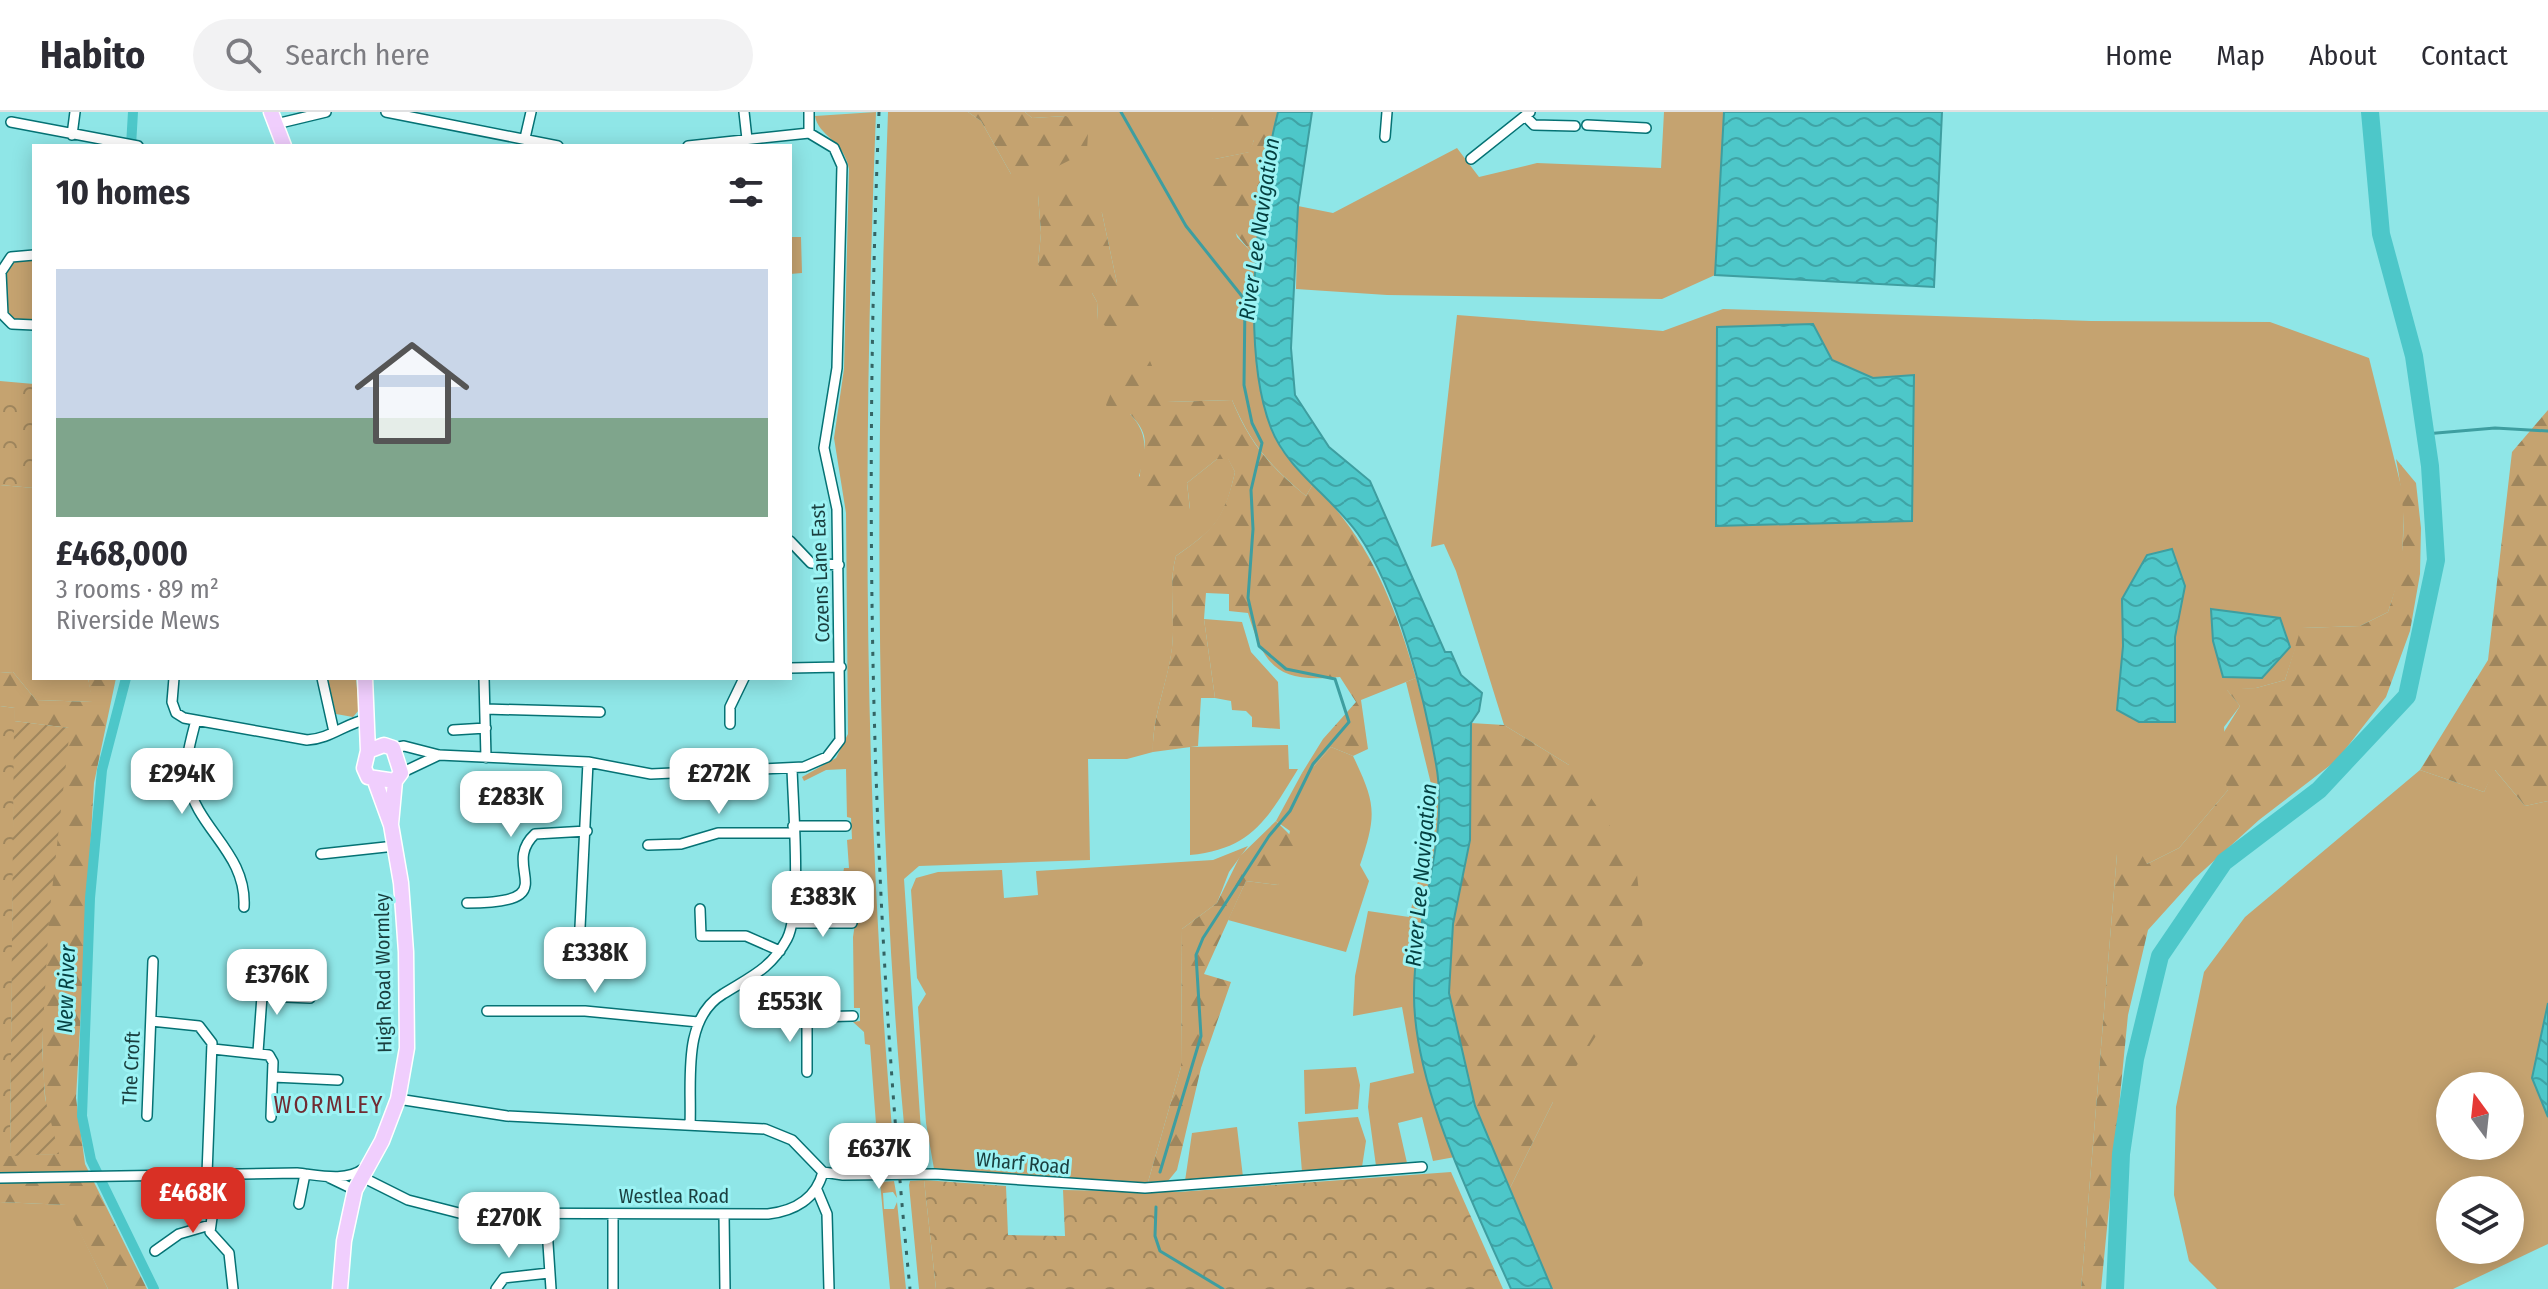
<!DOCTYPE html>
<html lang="en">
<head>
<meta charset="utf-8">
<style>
  body { margin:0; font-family:"Fira Sans Condensed",sans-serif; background:#f2f2f3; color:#2b2b33; height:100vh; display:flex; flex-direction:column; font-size:30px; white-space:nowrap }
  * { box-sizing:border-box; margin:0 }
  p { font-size:26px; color:#7c7c81 }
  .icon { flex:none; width:44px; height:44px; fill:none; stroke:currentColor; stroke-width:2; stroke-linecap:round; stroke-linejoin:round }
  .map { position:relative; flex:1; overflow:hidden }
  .sheet { position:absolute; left:32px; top:32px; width:760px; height:536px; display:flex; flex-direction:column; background:#fff; border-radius:0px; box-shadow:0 4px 20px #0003 }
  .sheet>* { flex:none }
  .needle { width:52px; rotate:345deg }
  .fabs { position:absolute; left:2436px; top:960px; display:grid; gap:16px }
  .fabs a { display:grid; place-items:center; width:88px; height:88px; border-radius:50%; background:#fff; box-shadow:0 4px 20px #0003; font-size:40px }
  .price { position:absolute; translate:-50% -68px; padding:0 18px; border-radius:16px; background:#fff; color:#222; font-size:26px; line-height:52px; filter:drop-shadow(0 2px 4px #0008) }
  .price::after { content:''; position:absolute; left:50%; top:48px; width:24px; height:18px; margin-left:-12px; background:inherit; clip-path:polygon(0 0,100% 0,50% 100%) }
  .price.current { background:#d93025; color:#fff }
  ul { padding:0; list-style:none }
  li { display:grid; align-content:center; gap:16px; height:424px; padding:0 24px }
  li span { display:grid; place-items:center; height:248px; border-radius:0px; color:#555 }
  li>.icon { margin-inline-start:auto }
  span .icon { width:144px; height:144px; fill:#fffc; stroke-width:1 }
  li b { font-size:34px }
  h2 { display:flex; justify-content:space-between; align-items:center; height:96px; padding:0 24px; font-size:34px }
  header { display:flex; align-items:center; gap:48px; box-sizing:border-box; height:112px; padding:0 40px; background:#fff; border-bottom:2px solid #e1e1e2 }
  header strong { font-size:38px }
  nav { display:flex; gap:44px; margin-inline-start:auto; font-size:28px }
  .search { width:560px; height:72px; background:#f2f2f3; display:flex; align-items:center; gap:20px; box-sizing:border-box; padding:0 28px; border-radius:44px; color:#7c7c81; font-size:30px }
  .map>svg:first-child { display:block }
  .grass { fill:#c5a370; fill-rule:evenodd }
  .forest { fill:url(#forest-firs) }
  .park { fill:url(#park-crowns) }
  .garden { fill:url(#garden-furrows) }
  .water { fill:url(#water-waves); stroke:#3e9ea0; stroke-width:2 }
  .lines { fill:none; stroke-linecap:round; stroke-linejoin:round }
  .stream { stroke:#3e9ea0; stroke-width:3 }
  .canal { stroke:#4dc7c9; stroke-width:10 }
  .river { stroke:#4dc7c9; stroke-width:18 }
  .minor-casing { stroke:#057274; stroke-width:12 }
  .primary-casing { stroke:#fff; stroke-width:17 }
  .minor { stroke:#fff; stroke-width:9 }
  .primary { stroke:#f0cefd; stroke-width:14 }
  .rail { stroke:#346464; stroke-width:3; stroke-dasharray:4 8; stroke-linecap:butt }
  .labels { text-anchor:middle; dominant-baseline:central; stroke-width:6; stroke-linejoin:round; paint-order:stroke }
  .street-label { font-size:20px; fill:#1a3f3f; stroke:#9cf3f4 }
  .water-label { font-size:22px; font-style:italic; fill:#043f40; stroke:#9cf3f4 }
  .quarter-label { font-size:24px; letter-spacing:2px; fill:#712b32; stroke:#9cf3f4 }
</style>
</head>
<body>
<header>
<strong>Habito</strong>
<div class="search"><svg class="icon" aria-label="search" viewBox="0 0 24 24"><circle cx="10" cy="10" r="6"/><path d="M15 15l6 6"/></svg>Search here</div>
<nav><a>Home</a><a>Map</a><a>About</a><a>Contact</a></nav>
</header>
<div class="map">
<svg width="2548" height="1177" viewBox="0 0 2548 1177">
  <defs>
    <pattern id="forest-firs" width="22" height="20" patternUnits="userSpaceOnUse" patternTransform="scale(2)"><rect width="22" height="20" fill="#c5a370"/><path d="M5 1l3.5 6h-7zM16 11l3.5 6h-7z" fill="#9f865d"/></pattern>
    <pattern id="park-crowns" width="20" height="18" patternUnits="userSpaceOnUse" patternTransform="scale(2)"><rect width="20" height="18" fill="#c5a370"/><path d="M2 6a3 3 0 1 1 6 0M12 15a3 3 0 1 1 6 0" fill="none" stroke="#9f865d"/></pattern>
    <pattern id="garden-furrows" width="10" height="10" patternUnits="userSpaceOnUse" patternTransform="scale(2)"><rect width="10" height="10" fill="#c5a370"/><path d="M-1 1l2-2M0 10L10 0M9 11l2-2" fill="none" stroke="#9f865d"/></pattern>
    <pattern id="water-waves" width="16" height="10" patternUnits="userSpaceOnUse" patternTransform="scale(2)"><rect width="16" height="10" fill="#4dc7c9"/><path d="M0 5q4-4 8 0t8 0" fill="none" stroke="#3fa3a5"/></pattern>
  </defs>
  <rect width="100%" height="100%" fill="#8fe6e7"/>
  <path class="grass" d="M876,0C862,350 863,701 895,1050L893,1055H883L879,1051L870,933L865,932L864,920L853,910L860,909V896H854L853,825L856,805L846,804L841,773L844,756H849L847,728L852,727L851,706L847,705L846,657L826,658L804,669L802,665L836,646L848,622L846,401L834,326L844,257L849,57C844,28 818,24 815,4Z
    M888,0H968L981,9L1011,62L1066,4L1032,6L1025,0H1212V6L1254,28L1250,40L1215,47L1237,125L1257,146L1256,240L1281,337L1313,372L1306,384C1269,353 1251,332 1232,288L1167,290L1130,302C1149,322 1146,340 1139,364L1190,397L1187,371L1217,347L1228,346L1235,360C1224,408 1216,416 1176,444C1167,476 1177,510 1171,543C1166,575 1152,606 1153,640L1127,647H1088L1090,748L919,754L904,767L922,1034L920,1045L908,1054C873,705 875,350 888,0ZM1066,82L1102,101L1117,171L1098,208L1097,190L1092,181L1038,152L1041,121L1038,83Z
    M1664,0H1724L1715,163L1662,187L1387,183L1296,177L1298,94L1333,101L1457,36L1479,65L1537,51L1661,56Z
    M790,125H801L802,161L790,162Z
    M34,146V210H18L6,202L5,155L11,149Z
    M1723,197L2091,209L2270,210L2369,246L2404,386L2402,457L2388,500L2360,514L2302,516L2285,568L2256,576L2227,578L2240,594L2224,615L2228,678L2179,736L2147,752L2117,742L2081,1177H1552L1510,1076L1553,990L1569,653L1504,613L1456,459L1444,432L1431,435L1457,203L1663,219Z
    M0,373L34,376V566H88L93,590L36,588L13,560L0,561Z
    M1204,507L1242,510L1251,540L1278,570L1280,617L1252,615V605L1246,599L1232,598L1231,589L1215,586Z
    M327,566H356L359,598L353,605L336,602Z
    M1416,566C1427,603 1441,647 1441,686C1439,751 1416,814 1414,880C1412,936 1437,993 1455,1045L1433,1049L1422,1005L1398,1011L1407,1051L1376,1054L1368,995L1370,971L1414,961L1402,895L1353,904L1355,864L1368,799L1409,805L1427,733L1433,680L1406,570Z
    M1288,633L1289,657H1298C1268,706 1252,737 1190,743V635Z
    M1331,635L1353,644C1376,692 1377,702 1360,753L1369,769L1346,840L1228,808L1246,769L1278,773L1290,719L1276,709L1302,661L1307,662Z
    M2494,657L2525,694L2548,689V891L2532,966L2548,1005V1132L2453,1177H2217L2189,1149L2174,1083L2176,995L2204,860L2245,805L2420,658L2484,680ZM2450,974H2510V1034H2450ZM2450,1078H2510V1138H2450Z
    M1248,734L1229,760L1217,791L1182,817L1181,955L1148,1070L1096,1072L934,1057L926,1011L918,895L926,882L917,866L911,778L916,766L938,760L1002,758L1004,786L1038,783L1036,759L1213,748Z
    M1356,955L1360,973L1358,997L1305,1002L1304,958Z
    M1358,1005L1366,1029L1362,1055L1302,1060L1298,1010Z
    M1237,1015L1243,1065L1185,1069L1192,1021Z
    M924,1068L936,1177H919L909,1073L910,1069Z
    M894,1069L897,1086L893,1080L883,1081L884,1097H894L897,1090L906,1177H890L880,1070Z
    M0,1090L67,1093L108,1177H0Z"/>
  <path class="forest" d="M968,0H1025L1032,6L1066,4L1088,21L1087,39C1063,52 1040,66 1011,62L981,9Z
    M1212,0H1278L1264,77L1257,146C1233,120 1203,84 1215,47L1249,40L1254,28L1230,30L1212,6Z
    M1062,74L1066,82L1087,81L1102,101L1117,171L1134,173L1146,188L1145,209L1137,219L1116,223L1098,208L1097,190L1092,181L1060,183L1038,152L1041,121L1038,83L1045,75Z
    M1150,249L1167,290L1232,288C1250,332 1269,353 1306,384L1313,372C1370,429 1394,490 1416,566L1361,588L1368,637L1353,644L1331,635L1306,663L1302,661L1323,627L1356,590L1340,565C1280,571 1265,558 1248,501L1229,499V482L1206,481L1204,507L1215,586H1201L1198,634L1153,640C1152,606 1166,575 1171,542C1177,510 1167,476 1176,444C1215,417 1224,406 1235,360L1228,347H1217L1187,371L1190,398L1179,407L1150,392C1146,383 1139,371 1140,361C1142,335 1154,327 1130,302L1112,303L1106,293L1113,276V262Z
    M2548,298V689L2525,694L2495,658L2484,680L2420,658L2488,548L2512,340Z
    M2396,347L2416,371L2421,416L2420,462L2410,519L2386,585L2337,648L2259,708L2194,767L2148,818L2128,903L2101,1177H2081L2117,742L2137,734L2147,752L2179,736L2228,678L2214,636L2240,594L2226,577L2256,576L2285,568L2301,516L2360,514L2388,500C2407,444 2407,404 2396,347Z
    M13,560L36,588L92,590L88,566H116L94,671L76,986L85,1052L147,1177H108L66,1093L0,1090V1043L58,1042C54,1022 46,1002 45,982C34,866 57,732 69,616L14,609L15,596L0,594V561Z
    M1471,611L1504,613L1569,653L1636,753L1646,847L1553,990L1510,1076L1475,994L1449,881L1453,812L1470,728Z
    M1276,709L1297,730L1286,761L1278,773L1246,769L1204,862L1231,870L1201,956L1177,1058L1168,1069L1148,1070L1181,955L1182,817L1217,791L1240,744Z"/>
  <path class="park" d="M0,269L34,272V376L0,373Z
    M0,594L15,596L10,1044H0Z
    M1451,1060L1503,1177H936L924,1068L1006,1074L1008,1123L1065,1124L1063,1078L1178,1080Z"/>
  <path class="garden" d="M14,609L70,616L49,806L42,933L45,986L59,1042L10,1044Z"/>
  <path class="water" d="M1278,0H1312L1298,94L1291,236L1295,283L1329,335L1370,369L1445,540H1451L1461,563L1482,581L1479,599L1471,611L1470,728L1453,812L1449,881L1475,994L1552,1177H1511C1474,1093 1413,974 1414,881C1414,804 1450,729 1436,652C1424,583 1398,480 1358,422C1332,385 1287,358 1271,316C1240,236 1257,82 1278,0Z
    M1724,0H1942L1934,175L1715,163Z
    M1813,212L1832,248L1873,266L1914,263L1912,409L1716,414L1717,215Z
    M2172,437L2185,474L2175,525V610H2139L2117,598L2123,534L2122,487L2147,443Z
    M2211,497L2280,506L2290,535L2262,566L2223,565L2213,529Z
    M2548,891V1005L2532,966Z"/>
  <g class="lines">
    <path class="stream" d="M1121,0L1186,114L1245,188L1244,273L1252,311L1262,331L1251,378L1253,417L1248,486L1259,534L1286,557L1335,567L1349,610L1313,652L1290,699L1269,724L1203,826L1196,843L1201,924L1160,1060
      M2425,322L2495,316L2548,319
      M1156,1095L1155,1124L1160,1139L1223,1177"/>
    <path class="canal" d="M131,34L133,0
      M126,566L102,658L90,786L82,1004L91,1048L154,1177"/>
    <path class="river" d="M2115,1177L2121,1042L2135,947L2160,844L2224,750L2319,678L2407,584L2436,448L2430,354L2414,244L2381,122L2370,0"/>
    <defs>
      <path id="minor" d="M386,0L558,34
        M744,0L747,27
        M809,0V21
        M1525,4L1534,13L1575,14
        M11,10L138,34
        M276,12L326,0
        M1587,13L1646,16
        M72,23L75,0
        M1385,25L1387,0
        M525,26L531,0
        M1471,47L1530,0
        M34,143L11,145L1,160L3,203L12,212L34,213
        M790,429L811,451L839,453
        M790,556L841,555
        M174,566L172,590L176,601L184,606L307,628C330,627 346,611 368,607
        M322,566L334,620
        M484,566L486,646
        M485,597L600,600
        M196,608C191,628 184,649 188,670C197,717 247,741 244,795
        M730,612V595L744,566
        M453,618L486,616
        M393,636L404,634L439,643L588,650L651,662L804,655L827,645L840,628L837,397L824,336L837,256L842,54L834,36L809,21L688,34
        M401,661L439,643
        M793,714H846
        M648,733L681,732L718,721H793
        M321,742L395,734
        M467,791C569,791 498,756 535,722L587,719
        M700,797L701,824H746L780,839
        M794,811H852
        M579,836L588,650
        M752,868C780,916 803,904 853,904
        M487,899H585L698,910
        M807,904V960
        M151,909L199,914L212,931L207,1062
        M213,937L269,943L273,950L271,1005
        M258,940L262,884L310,886
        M273,965L338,968
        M398,987L507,1004L765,1017L792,1028L823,1060L843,1063L935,1062L1145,1076L1422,1055
        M147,1004L153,849
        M690,1013C692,971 681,907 723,882C750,865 771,857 787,827C802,798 793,694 792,656
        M218,1062L210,1120L229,1141L233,1177
        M328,1065L355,1078
        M0,1066L297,1061C318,1063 346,1070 363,1057
        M368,1068L408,1088L459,1101L768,1102C794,1099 816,1087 823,1060
        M817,1078L827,1102L829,1177
        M299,1092L305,1062
        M546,1101L551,1177
        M613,1102V1177
        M724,1102L725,1177
        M155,1139L179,1122L210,1113
        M496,1177L504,1166L549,1161"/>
      <path id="primary" d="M271,0L284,34
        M365,566L368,639
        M391,712L395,669L401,661L393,636L384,633L368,639L364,656L368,665L395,669
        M340,1177L344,1129L355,1078L382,1029L398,987L407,936L406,840L401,771L391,713L375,669"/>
    </defs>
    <use href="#minor" class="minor-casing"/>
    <use href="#primary" class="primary-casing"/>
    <use href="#minor" class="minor"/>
    <use href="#primary" class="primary"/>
    <path class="rail" d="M879,0C863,392 871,786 910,1177"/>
  </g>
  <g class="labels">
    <g class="street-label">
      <text transform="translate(820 461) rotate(-92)">Cozens Lane East</text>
      <text transform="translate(383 861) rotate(-91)">High Road Wormley</text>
      <text transform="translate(131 956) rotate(-87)">The Croft</text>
      <text transform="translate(1023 1051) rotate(5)">Wharf Road</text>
      <text x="674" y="1084">Westlea Road</text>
    </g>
    <g class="water-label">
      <text transform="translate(1259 117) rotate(-82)">River Lee Navigation</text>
      <text transform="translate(1421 763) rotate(-85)">River Lee Navigation</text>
      <text transform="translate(66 877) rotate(-88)">New River</text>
    </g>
    <g class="quarter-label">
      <text x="329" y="993">WORMLEY</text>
    </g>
  </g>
</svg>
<div class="fabs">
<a><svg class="needle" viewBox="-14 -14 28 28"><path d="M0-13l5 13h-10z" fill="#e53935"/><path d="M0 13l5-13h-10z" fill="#7c7c81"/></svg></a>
<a><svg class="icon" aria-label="layers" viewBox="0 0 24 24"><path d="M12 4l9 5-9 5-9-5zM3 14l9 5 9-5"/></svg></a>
</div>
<b class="price" style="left:182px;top:704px">£294K</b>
<b class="price" style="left:719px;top:704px">£272K</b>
<b class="price" style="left:511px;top:727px">£283K</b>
<b class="price" style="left:823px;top:827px">£383K</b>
<b class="price" style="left:595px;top:883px">£338K</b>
<b class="price" style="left:277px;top:905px">£376K</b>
<b class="price" style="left:790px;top:932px">£553K</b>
<b class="price" style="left:879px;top:1079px">£637K</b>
<b class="price current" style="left:193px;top:1123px">£468K</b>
<b class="price" style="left:509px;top:1148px">£270K</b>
<section class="sheet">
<h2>10 homes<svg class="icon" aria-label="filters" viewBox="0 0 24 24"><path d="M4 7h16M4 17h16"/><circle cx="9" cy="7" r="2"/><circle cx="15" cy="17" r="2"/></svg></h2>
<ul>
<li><span style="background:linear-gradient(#c9d6e8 60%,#7fa58c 0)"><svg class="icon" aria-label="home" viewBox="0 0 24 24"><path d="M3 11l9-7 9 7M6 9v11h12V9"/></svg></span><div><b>£468,000</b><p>3 rooms · 89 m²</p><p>Riverside Mews</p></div></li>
</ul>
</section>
</div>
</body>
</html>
